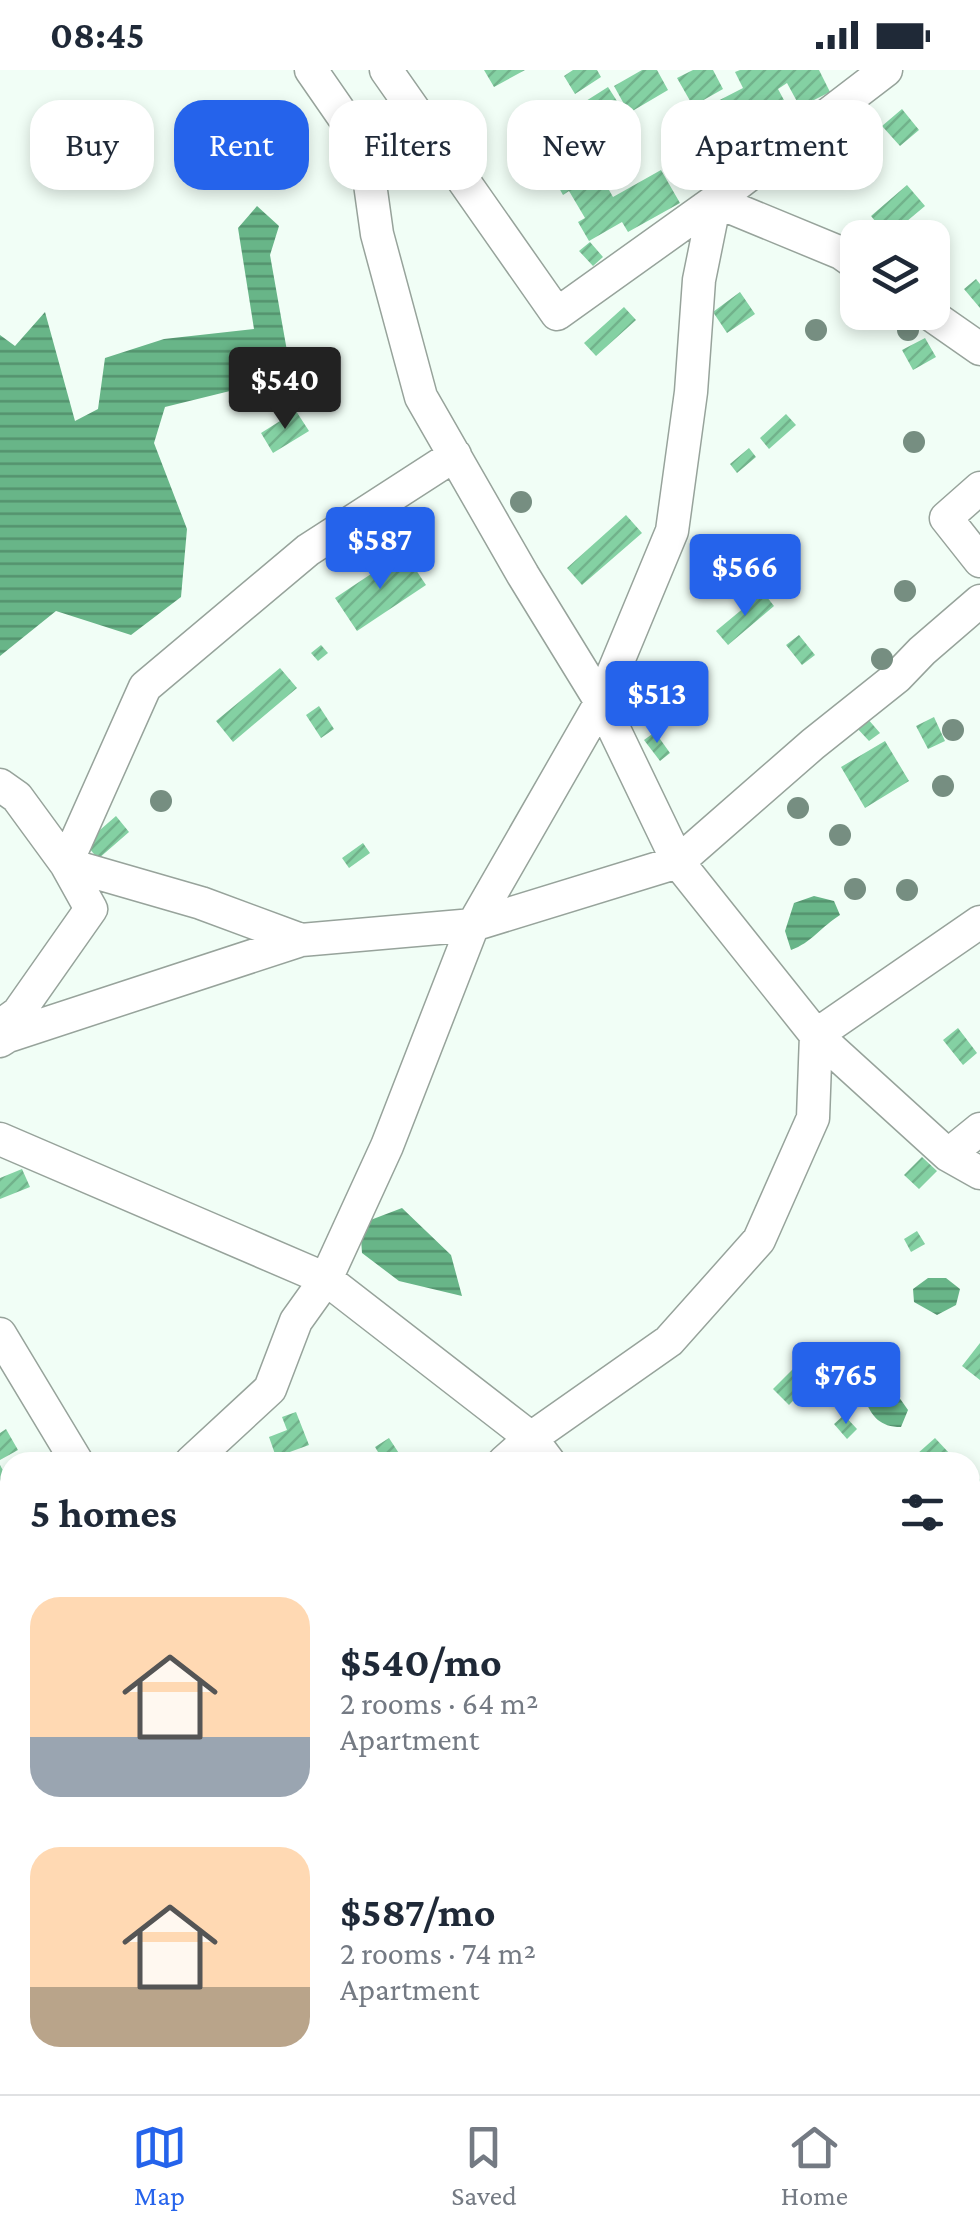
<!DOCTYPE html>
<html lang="en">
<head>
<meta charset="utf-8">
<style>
  body { margin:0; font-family:"Crimson Pro",serif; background:#f2f2f3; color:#1f2937; height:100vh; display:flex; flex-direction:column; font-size:38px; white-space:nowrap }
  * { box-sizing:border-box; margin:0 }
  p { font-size:32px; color:#747a83 }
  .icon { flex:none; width:55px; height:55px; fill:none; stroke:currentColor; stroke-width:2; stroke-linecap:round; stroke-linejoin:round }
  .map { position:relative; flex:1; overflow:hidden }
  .panel { position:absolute; left:0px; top:1382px; width:980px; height:642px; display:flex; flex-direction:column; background:#fff; border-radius:30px 30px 0 0; box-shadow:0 5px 15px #0003 }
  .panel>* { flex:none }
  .banner { position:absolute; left:30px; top:30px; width:920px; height:90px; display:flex; gap:20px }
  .tools { position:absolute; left:840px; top:150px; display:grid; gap:20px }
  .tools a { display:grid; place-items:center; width:110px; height:110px; border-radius:20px; background:#fff; box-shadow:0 5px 15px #0003; font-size:50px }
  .price { position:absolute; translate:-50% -85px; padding:0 22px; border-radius:10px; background:#2563eb; color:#fff; font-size:32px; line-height:65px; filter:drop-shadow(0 2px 5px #0008) }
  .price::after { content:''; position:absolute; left:50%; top:60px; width:30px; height:22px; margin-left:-15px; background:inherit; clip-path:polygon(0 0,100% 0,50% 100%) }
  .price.current { background:#222; color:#fff }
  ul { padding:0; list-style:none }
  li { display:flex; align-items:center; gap:30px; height:250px; padding:0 30px }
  li span { display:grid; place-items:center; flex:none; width:280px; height:200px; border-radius:30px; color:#555 }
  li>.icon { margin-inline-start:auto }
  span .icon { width:120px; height:120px; fill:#fffc; stroke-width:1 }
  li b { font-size:42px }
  h2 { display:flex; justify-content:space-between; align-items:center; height:120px; padding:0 30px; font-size:42px }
  .tag { padding:0 35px; border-radius:30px; background:#fff; box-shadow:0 5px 15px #0003; font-size:35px; line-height:90px }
  .tag.current { background:#2563eb; color:#fff }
  .status { display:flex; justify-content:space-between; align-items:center; height:70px; padding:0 50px; background:#fff; direction:ltr }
  .status svg { height:28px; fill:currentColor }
  .menu { display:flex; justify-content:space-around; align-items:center; height:140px; border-top:2px solid #e0e1e3; background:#fff; font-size:28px; color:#747a83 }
  .menu a { display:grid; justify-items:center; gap:5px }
  .menu .current { color:#2563eb }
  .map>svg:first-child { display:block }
  .water { fill:url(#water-rules) }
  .building { fill:url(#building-hatch) }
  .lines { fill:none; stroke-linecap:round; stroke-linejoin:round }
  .minor-casing { stroke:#97a39b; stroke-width:35 }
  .minor { stroke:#fff; stroke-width:32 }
  .tree { fill:#768e81 }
</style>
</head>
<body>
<div class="status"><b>08:45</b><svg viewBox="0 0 49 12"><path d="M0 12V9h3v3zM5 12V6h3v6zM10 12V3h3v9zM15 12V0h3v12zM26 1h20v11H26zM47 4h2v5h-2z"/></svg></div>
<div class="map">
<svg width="980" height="2024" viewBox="0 0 980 2024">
  <defs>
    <pattern id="water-rules" width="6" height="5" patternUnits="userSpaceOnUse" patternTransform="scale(2.5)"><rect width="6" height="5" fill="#68b588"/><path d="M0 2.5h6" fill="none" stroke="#54926e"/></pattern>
    <pattern id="building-hatch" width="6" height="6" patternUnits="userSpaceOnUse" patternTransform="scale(2.5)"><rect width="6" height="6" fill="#84d1a3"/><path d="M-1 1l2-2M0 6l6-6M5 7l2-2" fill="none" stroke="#71b28b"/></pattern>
  </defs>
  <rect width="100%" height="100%" fill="#f1fef6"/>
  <path class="water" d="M257,136L279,156L270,185L287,281L325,309L287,324L230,321L165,337L154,373L187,459L181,527L131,565L56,541L0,586V265L15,276L45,242L75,351L98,339L105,288L164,269L254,259L238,158Z
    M814,826L834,831L840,845C822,856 811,873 791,880L785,861L794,833Z
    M402,1138L451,1185L462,1226L399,1211L362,1183L360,1154Z
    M928,1208H946L960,1219L956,1235L937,1245L914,1232L913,1219Z
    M877,1307L894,1320L908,1340L901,1357C880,1357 872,1347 864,1328Z"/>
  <path class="building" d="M484,0H525L494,17Z
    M573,0H597L601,7L575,24L564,6Z
    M642,0H657L668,20L629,43L614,16Z
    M693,0H713L723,19L693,36L677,8Z
    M740,0H819L830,22L800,37L787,13L778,19L792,45L773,54L760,30L748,36L761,60L732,76L710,35L743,18L735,2Z
    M608,17L624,42L594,61L578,36Z
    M902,39L919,60L900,76L882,56Z
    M563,48L577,72L540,94L526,69Z
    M588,83L613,127L661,100L680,133L628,162L622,152L589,171L578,152L585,148L569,121L563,125L551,104Z
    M907,115L925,136L888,167L871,146Z
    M590,172L603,187L593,196L579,181Z
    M976,209L980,214V238L964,219Z
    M740,222L755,244L727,263L713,242Z
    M624,237L636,250L596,286L584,273Z
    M925,268L936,287L913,300L902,280Z
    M296,341L309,361L273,383L261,363Z
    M786,344L796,355L769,379L760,368Z
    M749,378L756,387L737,403L730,394Z
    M626,445L642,463L582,515L567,498Z
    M404,482L426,515L357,561L335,528Z
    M763,522L774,536L728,575L716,561Z
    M799,565L815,585L802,595L786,575Z
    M321,575L328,583L318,591L311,583Z
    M280,598L297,618L233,672L216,651Z
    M319,636L334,659L321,668L306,645Z
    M934,647L945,671L928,679L916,656Z
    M867,648L880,663L869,671L856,657Z
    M655,662L670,683L660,691L644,670Z
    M885,671L909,711L865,738L841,697Z
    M116,746L129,762L98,789L85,773Z
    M363,773L370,783L349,798L342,788Z
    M958,958L977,983L963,995L943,970Z
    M922,1087L937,1101L919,1119L904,1105Z
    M22,1099L30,1117L0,1129V1108Z
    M917,1161L925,1174L911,1182L904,1169Z
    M980,1273V1310L962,1296Z
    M794,1298L810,1313L789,1335L773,1319Z
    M296,1342L309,1375L276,1387L269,1367L287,1360L282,1347Z
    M844,1345L857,1359L847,1369L834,1354Z
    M6,1359L18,1380L0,1390V1363Z
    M389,1368L404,1391L402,1392H384L375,1377Z
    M935,1368L950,1384L940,1392H908Z
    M0,1395L10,1413V1419L0,1424Z
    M978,1407L980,1410V1431L970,1419V1413Z
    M10,1456V1477L0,1484V1464Z
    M980,1669V1702L973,1709L970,1707V1678Z
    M980,1975V2009L966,2023L958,2015H970V1984Z
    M91,2015H112L100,2024Z
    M219,2015H232L236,2019L229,2024H207Z
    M298,2015H321L327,2024H304Z
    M586,2015H603L610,2022L608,2024H576Z
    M664,2015H694L686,2024H655Z
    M718,2015H724L735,2024H711Z
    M941,2015H951L963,2024H934Z"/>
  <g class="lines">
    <defs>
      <path id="minor" d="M311,0L365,78L377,164L421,327L523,505L601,632L678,792L816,965L948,1085L980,1103
        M386,0L557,244L715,131L841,183L858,195
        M927,242L980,279
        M980,418L946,448L980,491
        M0,715L17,727L66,794L201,833L301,870
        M0,956L18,943L91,839L66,794L145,617L308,480L455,385
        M816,965L980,852
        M0,971L8,966L301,870L473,855L678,792L813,674L897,607L922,581L980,531
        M0,1069L326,1209L531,1368L549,1392
        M948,1085L980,1059
        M0,1264L77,1392
        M191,1392L270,1319L296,1251L326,1209L387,1076L473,855L601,632L672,461L691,322L699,210L715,131L886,0
        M504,1392L531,1368L669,1271L759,1170L813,1048L816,965
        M970,1656L980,1647
        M0,1699L10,1687
        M0,1733L10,1745
        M970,1869L980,1878
        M0,1915L10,1907
        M970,1964L980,1952
        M337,2015L344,2024
        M815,2015L827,2024
        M0,2019L4,2024
        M638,2024L646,2015
        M919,2024L927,2015"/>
    </defs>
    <use href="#minor" class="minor-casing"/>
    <use href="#minor" class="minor"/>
  </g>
  <g class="tree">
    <circle cx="847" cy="98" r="11"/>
    <circle cx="816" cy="260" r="11"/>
    <circle cx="908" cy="260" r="11"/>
    <circle cx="914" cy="372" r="11"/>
    <circle cx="521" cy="432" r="11"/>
    <circle cx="905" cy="521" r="11"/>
    <circle cx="882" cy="589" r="11"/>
    <circle cx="953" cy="660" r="11"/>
    <circle cx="943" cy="716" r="11"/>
    <circle cx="161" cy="731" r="11"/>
    <circle cx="798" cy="738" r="11"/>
    <circle cx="840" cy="765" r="11"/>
    <circle cx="855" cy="819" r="11"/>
    <circle cx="907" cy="820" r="11"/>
  </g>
</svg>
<div class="tools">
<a><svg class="icon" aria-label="layers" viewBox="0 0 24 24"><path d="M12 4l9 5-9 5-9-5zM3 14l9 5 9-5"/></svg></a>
</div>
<b class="price current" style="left:285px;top:362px">$540</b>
<b class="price" style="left:380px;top:522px">$587</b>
<b class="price" style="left:745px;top:549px">$566</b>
<b class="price" style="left:657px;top:676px">$513</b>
<b class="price" style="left:846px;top:1357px">$765</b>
<div class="banner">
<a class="tag">Buy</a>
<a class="tag current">Rent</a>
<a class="tag">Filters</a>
<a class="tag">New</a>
<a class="tag">Apartment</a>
</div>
<section class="panel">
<h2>5 homes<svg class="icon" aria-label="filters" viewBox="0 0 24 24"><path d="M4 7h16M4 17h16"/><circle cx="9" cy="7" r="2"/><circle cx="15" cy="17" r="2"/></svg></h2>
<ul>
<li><span style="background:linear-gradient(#ffd9b3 70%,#9aa5b1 0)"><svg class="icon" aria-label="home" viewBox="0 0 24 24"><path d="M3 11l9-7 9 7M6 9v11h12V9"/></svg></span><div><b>$540/mo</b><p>2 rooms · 64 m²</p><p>Apartment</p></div></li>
<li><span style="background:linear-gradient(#ffd9b3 70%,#b9a48a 0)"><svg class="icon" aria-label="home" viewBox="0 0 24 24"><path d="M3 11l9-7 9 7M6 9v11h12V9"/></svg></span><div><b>$587/mo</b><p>2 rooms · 74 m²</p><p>Apartment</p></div></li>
</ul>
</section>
</div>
<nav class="menu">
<a class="current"><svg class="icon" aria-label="map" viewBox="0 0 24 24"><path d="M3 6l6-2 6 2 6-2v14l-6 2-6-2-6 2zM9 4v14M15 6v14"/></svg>Map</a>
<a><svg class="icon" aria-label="saved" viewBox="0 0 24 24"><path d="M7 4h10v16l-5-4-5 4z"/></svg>Saved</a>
<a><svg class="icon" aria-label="home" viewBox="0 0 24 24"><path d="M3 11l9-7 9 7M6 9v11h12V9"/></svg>Home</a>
</nav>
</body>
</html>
